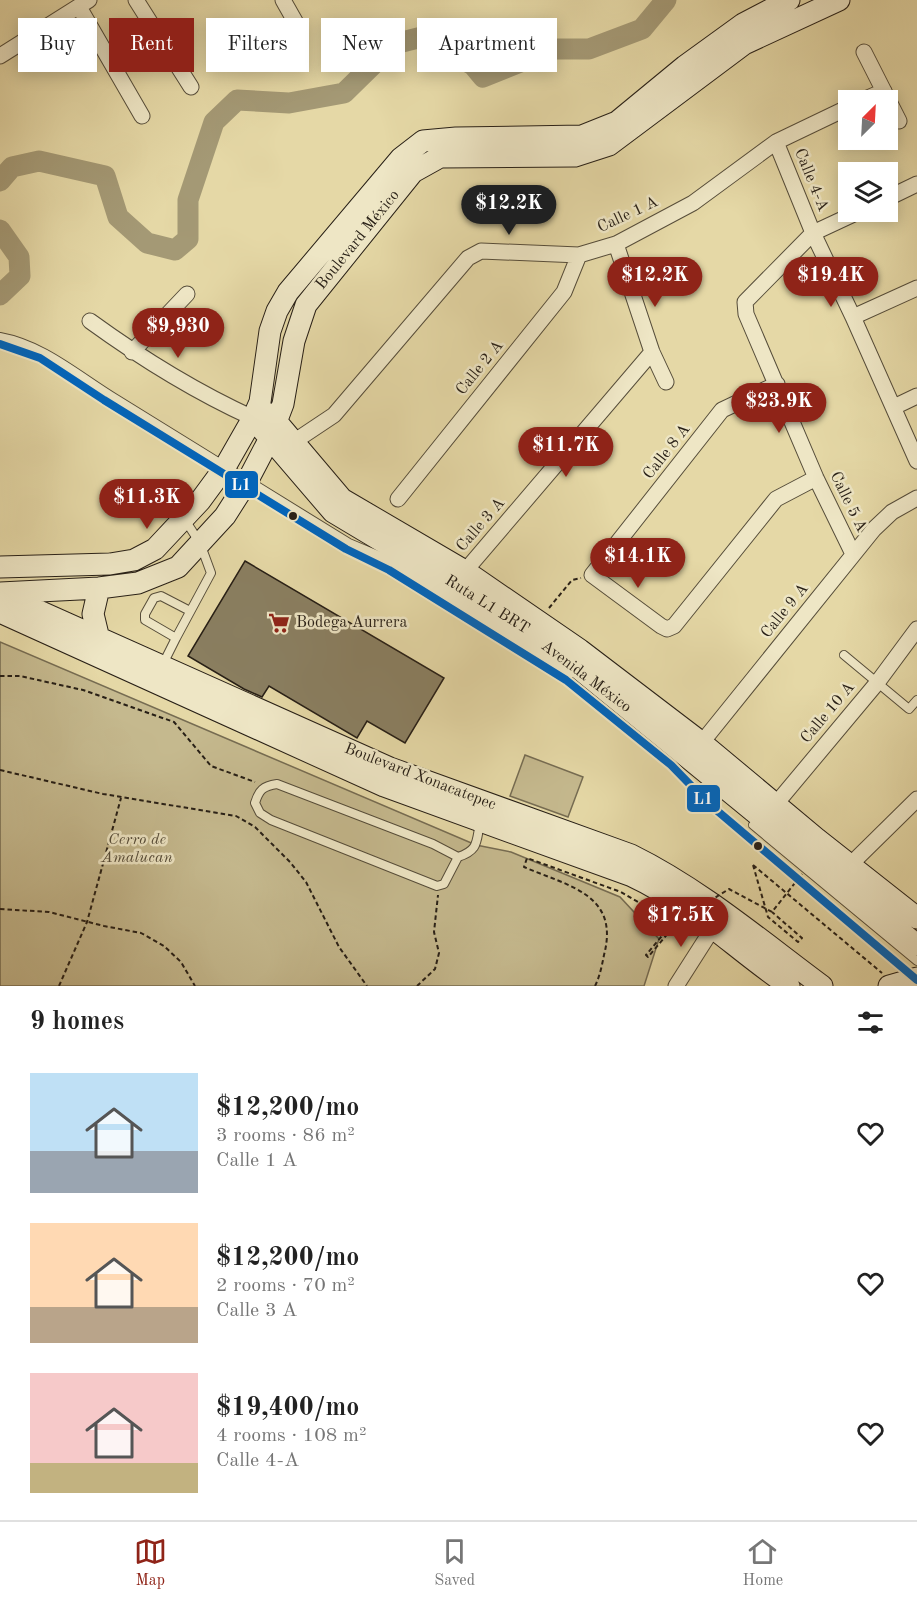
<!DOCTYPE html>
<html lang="en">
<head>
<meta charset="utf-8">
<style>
  body { margin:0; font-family:"Old Standard TT",serif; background:#f2f2f2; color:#222; height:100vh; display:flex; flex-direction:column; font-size:22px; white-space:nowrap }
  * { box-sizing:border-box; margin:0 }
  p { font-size:20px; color:#767676 }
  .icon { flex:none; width:33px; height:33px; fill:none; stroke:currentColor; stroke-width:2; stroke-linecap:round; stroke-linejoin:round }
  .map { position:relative; height:986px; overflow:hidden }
  .details { display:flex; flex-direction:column; background:#fff; flex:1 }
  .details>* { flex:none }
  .top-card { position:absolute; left:18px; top:18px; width:600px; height:54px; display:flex; gap:12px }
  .needle { width:39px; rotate:24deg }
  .controls { position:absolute; left:838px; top:90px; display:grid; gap:12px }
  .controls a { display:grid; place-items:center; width:60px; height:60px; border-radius:0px; background:#fff; box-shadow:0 3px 15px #0003; font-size:30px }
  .price { position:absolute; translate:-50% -51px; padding:0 14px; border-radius:21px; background:#8f2418; color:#fff; font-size:20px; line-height:39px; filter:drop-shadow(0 2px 3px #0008) }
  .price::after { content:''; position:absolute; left:50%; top:36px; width:18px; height:14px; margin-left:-9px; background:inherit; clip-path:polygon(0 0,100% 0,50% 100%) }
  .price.on { background:#222; color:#fff }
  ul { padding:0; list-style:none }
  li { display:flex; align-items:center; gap:18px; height:150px; padding:0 30px }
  li span { display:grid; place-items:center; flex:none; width:168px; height:120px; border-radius:0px; color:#555 }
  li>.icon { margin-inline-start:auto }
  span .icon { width:72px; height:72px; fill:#fffc; stroke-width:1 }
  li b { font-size:26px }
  h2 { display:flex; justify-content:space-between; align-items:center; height:72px; padding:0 30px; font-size:26px }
  .tag { padding:0 21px; border-radius:0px; background:#fff; box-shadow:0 3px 15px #0003; font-size:21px; line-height:54px }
  .tag.on { background:#8f2418; color:#fff }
  .tab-bar { display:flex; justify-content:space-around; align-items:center; height:84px; border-top:2px solid #e0e0e0; background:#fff; font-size:16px; color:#767676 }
  .tab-bar a { display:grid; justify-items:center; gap:3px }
  .tab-bar .on { color:#8f2418 }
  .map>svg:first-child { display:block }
  .green { fill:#c5b98e; stroke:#766c52; stroke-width:1.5 }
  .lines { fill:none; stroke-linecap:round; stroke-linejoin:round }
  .river { stroke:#a49975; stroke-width:21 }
  .building { fill:#8a7f61; stroke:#271f16; stroke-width:1.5 }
  .lane-casing { stroke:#564d3a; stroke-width:10 }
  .street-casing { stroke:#564d3a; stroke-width:17 }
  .secondary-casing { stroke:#271f16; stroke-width:23 }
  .path { stroke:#271f16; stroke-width:2; stroke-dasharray:4.5 3; stroke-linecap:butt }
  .lane { stroke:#eee6c5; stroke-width:8 }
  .street { stroke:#eee6c5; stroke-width:15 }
  .secondary { stroke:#eee6c5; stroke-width:21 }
  .path-bridge { stroke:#271f16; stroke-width:2; stroke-dasharray:4.5 3; stroke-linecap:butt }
  .bus-1-casing { stroke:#eee6c5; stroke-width:12 }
  .bus-1 { stroke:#0065bd; stroke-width:8 }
  .bus-dot { fill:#271f16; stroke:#eee6c5; stroke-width:2 }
  .labels { text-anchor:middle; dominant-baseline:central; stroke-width:5; stroke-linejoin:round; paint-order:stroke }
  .street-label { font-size:16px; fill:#271f16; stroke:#eee6c5 }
  .poi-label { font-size:16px; fill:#271f16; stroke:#eee6c5; text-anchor:start }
  .park-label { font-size:16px; font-style:italic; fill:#564d3a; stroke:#eee6c5 }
  .line-badge { stroke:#eee6c5; stroke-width:2 }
  .badge-label { font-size:16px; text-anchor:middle; font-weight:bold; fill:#fff }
</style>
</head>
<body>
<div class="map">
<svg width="917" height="986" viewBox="0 0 917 986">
  <rect width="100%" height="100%" fill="#e5d8a6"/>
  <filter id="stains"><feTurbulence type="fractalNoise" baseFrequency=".00333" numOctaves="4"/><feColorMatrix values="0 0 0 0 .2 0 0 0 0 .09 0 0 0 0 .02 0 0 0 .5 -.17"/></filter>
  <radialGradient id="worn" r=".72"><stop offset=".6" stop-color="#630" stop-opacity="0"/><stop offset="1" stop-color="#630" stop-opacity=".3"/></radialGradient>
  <path class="green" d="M0,642L476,845L511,852L620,897L659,939L644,986H0Z
    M525,755L583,777L568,817L510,796Z"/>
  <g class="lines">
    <path class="river" d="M0,181L12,167L39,161L105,176L118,217L147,243L175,250L188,239V200L214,122L237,100L289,103L344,93L394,44L422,37L473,65L483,77L553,49H589L642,29L666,0
      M0,230L19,257L20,276L0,295"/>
  </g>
  <path class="building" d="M245,561L444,678L405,743L367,721L357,738L269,686L262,697L244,689L188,656Z"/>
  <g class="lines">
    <defs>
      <path id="lane" d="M0,337C44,345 78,376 116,399C194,447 272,495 349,543L392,561L570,674
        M0,344L40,358L104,400L346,549L389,570L566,680L671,765L708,803L912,976
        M185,520L200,543L211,573L176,638L145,620V614L154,598L161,596L190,611
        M844,655L909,709L917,700
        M162,666L176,638
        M753,825L917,961
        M458,857L444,884L437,886L271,820L260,813L255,803C259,790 263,786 277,784L433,844L458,857C479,850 476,842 480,823"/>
      <path id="street" d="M136,0L191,87
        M283,0L296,23
        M79,7L142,116
        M864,52L899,121
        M0,56L89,0
        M863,100L884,91
        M776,142L813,233L853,317L917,461
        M888,198L917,184
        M616,244L652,352L666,382
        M853,317L917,288
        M90,321C141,358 196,392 253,418
        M132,352L187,294
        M777,384L722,410L592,575L661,626L667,629L674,626L776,499L816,478
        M894,407L917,396
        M286,447L334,415L468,258L481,251L579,255L616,244L693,203L776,142L849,107
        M398,499L564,292L579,255
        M853,554L816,478L746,314L745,302L813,233L858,212
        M460,577L652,352
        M695,751L874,529L892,512L917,498
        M770,811L877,683L917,629
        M850,865L917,799
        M676,986L713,928"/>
      <path id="secondary" d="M270,414L342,499L465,571L580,650L702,743L817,839L917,918
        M261,428L333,512L455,585L571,662L917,945
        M0,567L110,564L134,560L155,549L200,501L225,467L253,418L260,402L270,331L277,311L288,292L401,158L423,141L456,138L582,136L617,122L685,66L743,24L789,0
        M99,588L93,614L99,639
        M0,593L99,588L138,583L178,567L225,516L248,480L270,438L283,404L294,341L306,305L413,172L440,157L575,156L609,145L744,44L839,0
        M1,594L390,768L631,855C700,889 760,940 822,986
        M0,612L384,786L632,876C690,903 736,950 789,986
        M889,986L917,978"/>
    </defs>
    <use href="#lane" class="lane-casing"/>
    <use href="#street" class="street-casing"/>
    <use href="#secondary" class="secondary-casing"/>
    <path class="path" d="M549,608L572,580L581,578
      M0,676H20L83,690L174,722L211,766L255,782
      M0,770L103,794L236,816L255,827L290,862L306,882L339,947L367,986
      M753,865L882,973
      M753,865L768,917L798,942L802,938L772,912
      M0,909L49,912L104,926L141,933L164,946L181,962L195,986
      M59,986L87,922L121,798
      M417,986L435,969L439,953L434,932L438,895
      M595,986C600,976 602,965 604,955C620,894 568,886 524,867L527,858L621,892L672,922L675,925L648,957L646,955L671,925"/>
    <use href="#lane" class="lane"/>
    <use href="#street" class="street"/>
    <use href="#secondary" class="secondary"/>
    <path class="path-bridge" d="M671,925L729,889L772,912L802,874"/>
    <defs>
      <path id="bus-1" d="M0,344L40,358L104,400L346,549L389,570L566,680L671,765L708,803L917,980"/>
    </defs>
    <use href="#bus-1" class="bus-1-casing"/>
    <use href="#bus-1" class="bus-1"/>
  </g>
  <defs>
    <symbol id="supermarket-bare" viewBox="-9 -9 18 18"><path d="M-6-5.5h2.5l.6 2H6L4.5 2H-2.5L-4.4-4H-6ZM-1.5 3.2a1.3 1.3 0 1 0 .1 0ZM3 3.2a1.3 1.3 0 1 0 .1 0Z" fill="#8f2418" stroke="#eee6c5" stroke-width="2.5" paint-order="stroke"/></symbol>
  </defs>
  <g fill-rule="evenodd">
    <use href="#supermarket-bare" x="264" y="608" width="30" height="30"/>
  </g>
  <g class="bus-dot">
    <circle cx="293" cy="516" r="5"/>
    <circle cx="758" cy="846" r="5"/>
  </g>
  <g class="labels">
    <g class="street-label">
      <text transform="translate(811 180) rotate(68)">Calle 4-A</text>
      <text transform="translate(628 215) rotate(-25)">Calle 1 A</text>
      <text transform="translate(358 240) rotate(-51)">Boulevard México</text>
      <text transform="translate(480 368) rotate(-51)">Calle 2 A</text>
      <text transform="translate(667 452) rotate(-52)">Calle 8 A</text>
      <text transform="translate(848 502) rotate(64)">Calle 5 A</text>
      <text transform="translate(481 525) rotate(-49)">Calle 3 A</text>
      <text transform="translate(487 605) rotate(32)">Ruta L1 BRT</text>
      <text transform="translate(785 611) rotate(-51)">Calle 9 A</text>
      <text transform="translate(586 677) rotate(37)">Avenida México</text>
      <text transform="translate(828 713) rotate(-50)">Calle 10 A</text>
      <text transform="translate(420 777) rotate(21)">Boulevard Xonacatepec</text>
    </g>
    <g class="poi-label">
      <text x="296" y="623">Bodega Aurrera</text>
    </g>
    <g class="park-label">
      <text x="137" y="840">Cerro de<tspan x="137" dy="18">Amalucan</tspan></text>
    </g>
  </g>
  <g class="line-badge">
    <rect x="224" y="470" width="35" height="29" rx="6" fill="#0065bd"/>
    <rect x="686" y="784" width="35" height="29" rx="6" fill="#0065bd"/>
  </g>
  <g class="badge-label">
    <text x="241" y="490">L1</text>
    <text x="703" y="804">L1</text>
  </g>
  <rect width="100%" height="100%" filter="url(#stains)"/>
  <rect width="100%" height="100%" fill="url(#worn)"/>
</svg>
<div class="controls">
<a><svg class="needle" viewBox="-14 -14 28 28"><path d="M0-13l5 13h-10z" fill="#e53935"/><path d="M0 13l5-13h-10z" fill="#767676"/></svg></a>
<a><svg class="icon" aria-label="layers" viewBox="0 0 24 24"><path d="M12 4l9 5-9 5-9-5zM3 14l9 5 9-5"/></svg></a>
</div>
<b class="price on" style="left:509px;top:236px">$12.2K</b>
<b class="price" style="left:655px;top:308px">$12.2K</b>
<b class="price" style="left:831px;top:308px">$19.4K</b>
<b class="price" style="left:178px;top:359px">$9,930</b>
<b class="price" style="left:779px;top:434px">$23.9K</b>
<b class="price" style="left:566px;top:478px">$11.7K</b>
<b class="price" style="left:147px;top:530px">$11.3K</b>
<b class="price" style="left:638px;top:589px">$14.1K</b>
<b class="price" style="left:681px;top:948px">$17.5K</b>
<div class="top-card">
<a class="tag">Buy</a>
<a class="tag on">Rent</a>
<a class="tag">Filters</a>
<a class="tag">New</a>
<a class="tag">Apartment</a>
</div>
</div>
<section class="details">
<h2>9 homes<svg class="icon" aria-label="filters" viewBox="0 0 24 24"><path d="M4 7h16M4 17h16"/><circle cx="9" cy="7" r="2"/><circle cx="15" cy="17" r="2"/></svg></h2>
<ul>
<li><span style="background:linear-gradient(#bfe0f5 65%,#9aa5b1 0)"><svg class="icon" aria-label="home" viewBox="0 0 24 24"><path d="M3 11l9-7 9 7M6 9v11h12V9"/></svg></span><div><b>$12,200/mo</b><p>3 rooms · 86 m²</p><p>Calle 1 A</p></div><svg class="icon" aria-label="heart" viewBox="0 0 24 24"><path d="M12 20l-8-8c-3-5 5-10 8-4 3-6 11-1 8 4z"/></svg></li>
<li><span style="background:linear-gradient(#ffd9b3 70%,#b9a48a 0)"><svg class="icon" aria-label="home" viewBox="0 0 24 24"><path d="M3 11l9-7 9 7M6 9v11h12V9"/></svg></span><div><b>$12,200/mo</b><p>2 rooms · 70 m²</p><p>Calle 3 A</p></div><svg class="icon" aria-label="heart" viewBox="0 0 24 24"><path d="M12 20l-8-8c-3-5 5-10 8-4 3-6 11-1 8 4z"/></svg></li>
<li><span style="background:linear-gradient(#f6c9c9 75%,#c2b280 0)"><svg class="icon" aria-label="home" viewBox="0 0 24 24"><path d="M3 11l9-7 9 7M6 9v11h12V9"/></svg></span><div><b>$19,400/mo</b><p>4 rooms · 108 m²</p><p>Calle 4-A</p></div><svg class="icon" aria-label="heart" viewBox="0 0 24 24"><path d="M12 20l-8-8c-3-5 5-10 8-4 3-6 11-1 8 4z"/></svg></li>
</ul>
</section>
<nav class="tab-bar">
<a class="on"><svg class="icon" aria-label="map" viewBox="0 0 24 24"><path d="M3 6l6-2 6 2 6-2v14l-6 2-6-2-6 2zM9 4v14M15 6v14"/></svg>Map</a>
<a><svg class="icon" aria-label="saved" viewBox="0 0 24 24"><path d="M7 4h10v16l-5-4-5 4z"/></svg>Saved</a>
<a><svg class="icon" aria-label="home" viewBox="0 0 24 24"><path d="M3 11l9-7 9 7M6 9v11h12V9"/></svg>Home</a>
</nav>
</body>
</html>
